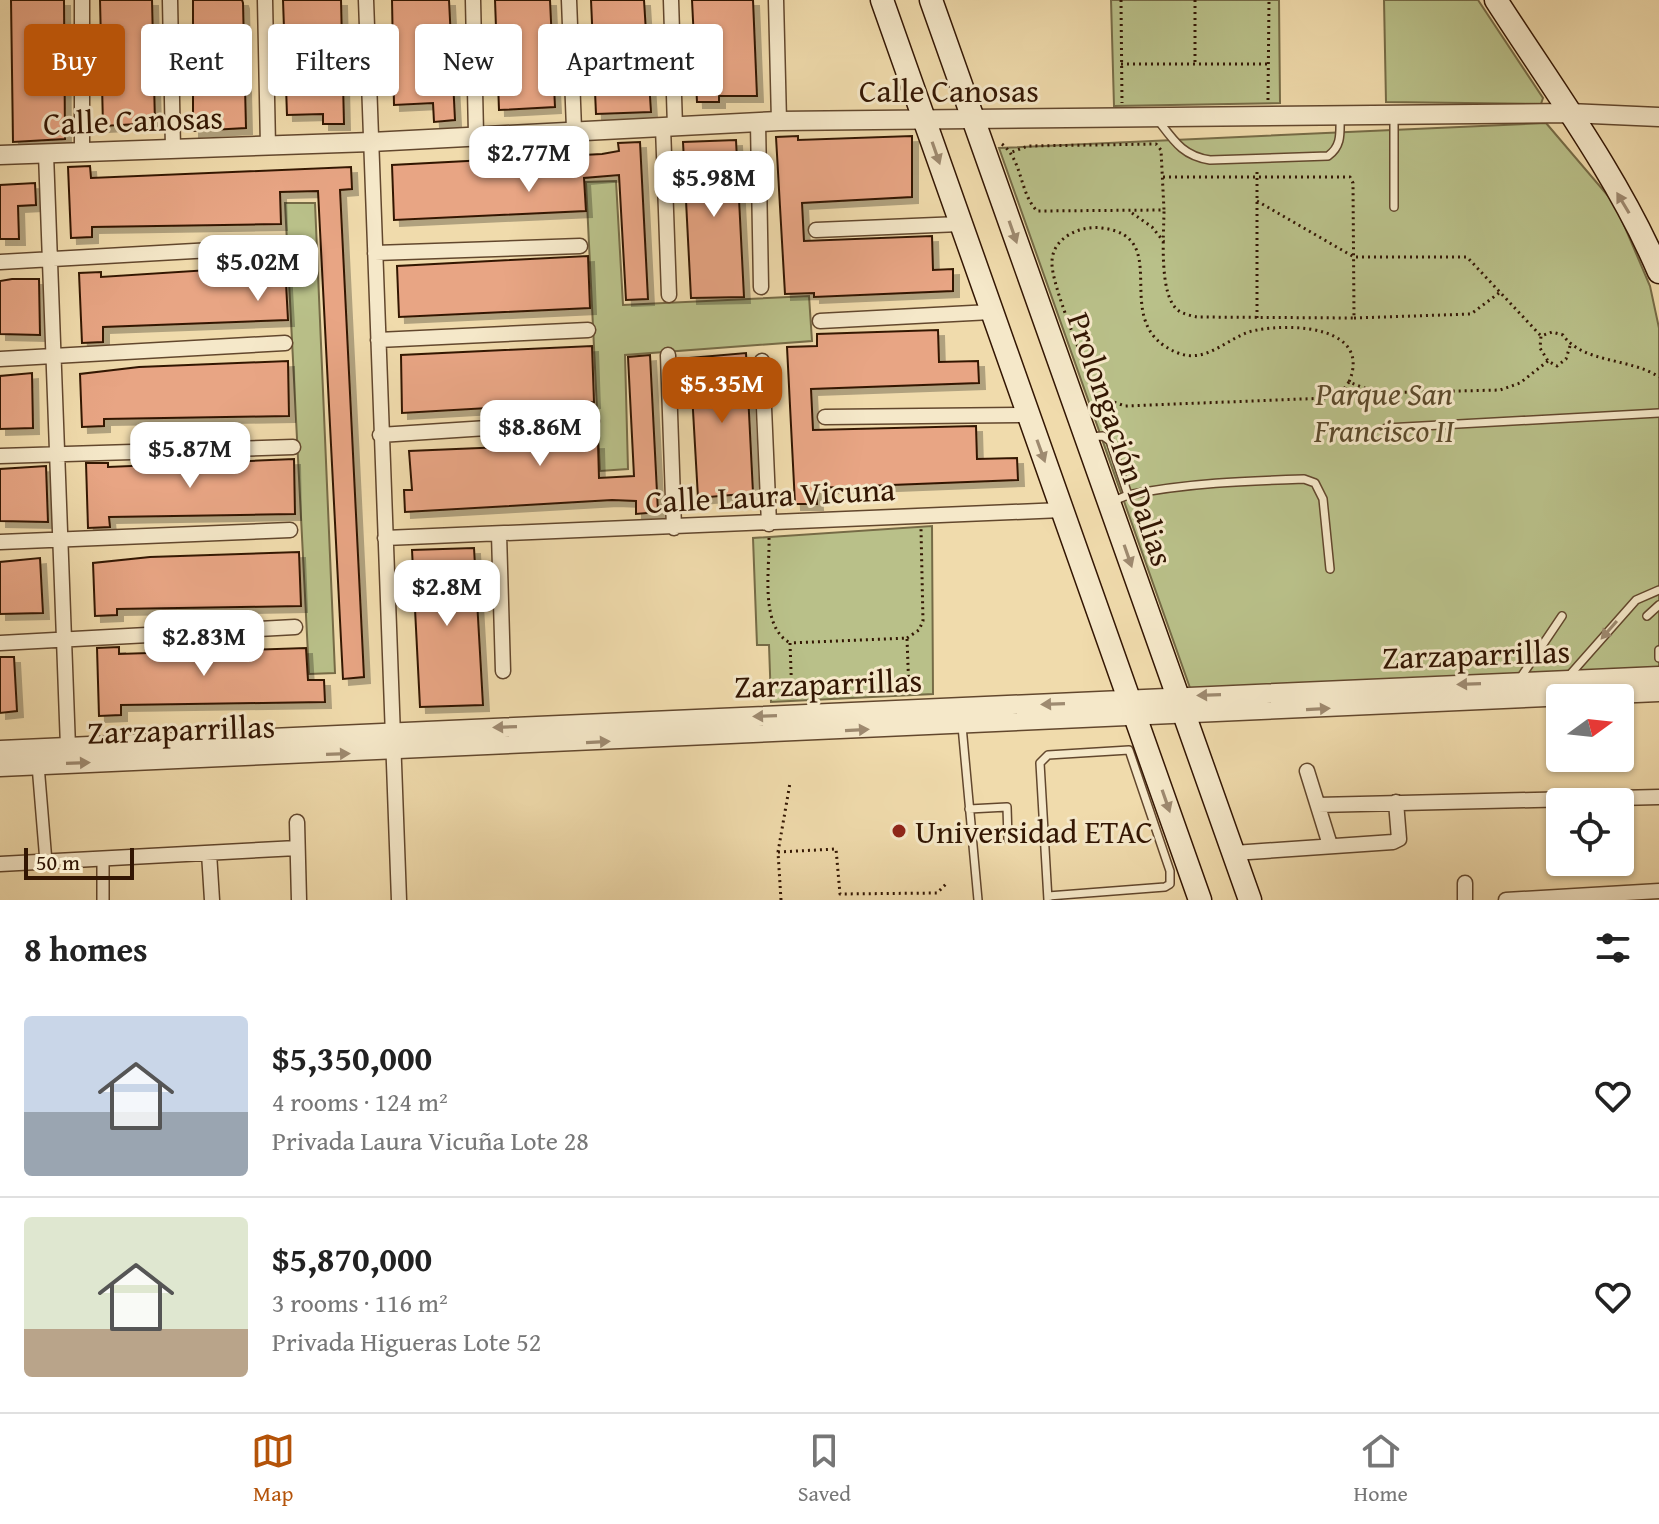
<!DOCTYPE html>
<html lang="en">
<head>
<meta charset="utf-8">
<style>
  body { margin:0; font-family:"Gentium Book Plus",serif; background:#f6f6f6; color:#222; height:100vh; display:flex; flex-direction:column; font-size:30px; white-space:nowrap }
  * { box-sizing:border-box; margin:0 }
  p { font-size:26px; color:#767676 }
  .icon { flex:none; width:44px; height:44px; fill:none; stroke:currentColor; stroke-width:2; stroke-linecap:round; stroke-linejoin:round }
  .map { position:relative; height:900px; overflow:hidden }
  .sheet { display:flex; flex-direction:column; background:#fff; flex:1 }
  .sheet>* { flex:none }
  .hud { position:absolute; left:24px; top:24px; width:800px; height:72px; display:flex; gap:16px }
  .needle { width:52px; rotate:75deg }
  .tools { position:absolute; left:1546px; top:684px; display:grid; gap:16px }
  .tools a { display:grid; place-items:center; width:88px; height:88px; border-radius:8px; background:#fff; box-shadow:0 2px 6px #0004; font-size:40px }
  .scale { position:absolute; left:24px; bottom:20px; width:110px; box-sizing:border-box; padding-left:8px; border:4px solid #331603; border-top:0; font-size:22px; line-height:28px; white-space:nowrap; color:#331603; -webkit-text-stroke:6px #f5e8c9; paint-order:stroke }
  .price { position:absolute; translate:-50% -68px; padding:0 18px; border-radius:16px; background:#fff; color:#222; font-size:26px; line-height:52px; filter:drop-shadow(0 2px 4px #0008) }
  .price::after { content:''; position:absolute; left:50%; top:48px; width:24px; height:18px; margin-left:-12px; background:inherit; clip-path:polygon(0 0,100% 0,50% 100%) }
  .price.on { background:#b45309; color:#fff }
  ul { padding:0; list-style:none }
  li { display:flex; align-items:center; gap:24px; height:200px; padding:0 24px }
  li+li { border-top:2px solid #e0e0e0 }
  li span { display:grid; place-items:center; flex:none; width:224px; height:160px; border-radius:8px; color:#555 }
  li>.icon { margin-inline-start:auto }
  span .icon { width:96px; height:96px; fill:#fffc; stroke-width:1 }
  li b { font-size:34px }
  h2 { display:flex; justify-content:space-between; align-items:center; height:96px; padding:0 24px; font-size:34px }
  .tag { padding:0 28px; border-radius:8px; background:#fff; box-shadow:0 2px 6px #0004; font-size:28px; line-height:72px }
  .tag.on { background:#b45309; color:#fff }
  .tab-bar { display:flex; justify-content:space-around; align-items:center; height:112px; border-top:2px solid #e0e0e0; background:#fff; font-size:22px; color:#767676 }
  .tab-bar a { display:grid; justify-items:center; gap:4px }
  .tab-bar .on { color:#b45309 }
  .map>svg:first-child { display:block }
  .green { fill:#b9c089; stroke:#766b46; stroke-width:2 }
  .building { fill:#e8a584; stroke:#331603; stroke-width:2; filter:url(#shadow) }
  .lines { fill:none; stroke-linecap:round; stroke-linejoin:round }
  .service-casing { stroke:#62472d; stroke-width:10 }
  .pedestrian-casing { stroke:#62472d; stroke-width:14 }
  .minor-casing { stroke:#62472d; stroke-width:17 }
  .tertiary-casing { stroke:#62472d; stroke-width:21 }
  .secondary-casing { stroke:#331603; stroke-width:25 }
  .path { stroke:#331603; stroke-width:3; stroke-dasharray:2 4; stroke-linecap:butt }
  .service { stroke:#f5e8c9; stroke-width:7 }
  .pedestrian { stroke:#f5e8c9; stroke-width:11 }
  .minor { stroke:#f5e8c9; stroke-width:14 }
  .tertiary { stroke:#f5e8c9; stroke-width:18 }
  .secondary { stroke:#f5e8c9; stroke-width:22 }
  .oneway { fill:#9e8a70 }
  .poi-dot { fill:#8f2418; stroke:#f5e8c9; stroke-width:3 }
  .labels { text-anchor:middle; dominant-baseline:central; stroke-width:6; stroke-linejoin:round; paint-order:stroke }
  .street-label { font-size:32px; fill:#331603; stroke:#f5e8c9 }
  .park-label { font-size:32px; font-style:italic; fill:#5b492b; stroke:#f5e8c9 }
  .poi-label { font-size:32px; fill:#331603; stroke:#f5e8c9; text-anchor:start }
</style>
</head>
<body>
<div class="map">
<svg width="1659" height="900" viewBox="0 0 1659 900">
  <defs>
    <filter id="shadow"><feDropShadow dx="6" dy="6" stdDeviation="0" flood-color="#0004"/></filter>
  </defs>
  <rect width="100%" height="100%" fill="#f0dbac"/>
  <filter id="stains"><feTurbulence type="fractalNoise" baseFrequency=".0025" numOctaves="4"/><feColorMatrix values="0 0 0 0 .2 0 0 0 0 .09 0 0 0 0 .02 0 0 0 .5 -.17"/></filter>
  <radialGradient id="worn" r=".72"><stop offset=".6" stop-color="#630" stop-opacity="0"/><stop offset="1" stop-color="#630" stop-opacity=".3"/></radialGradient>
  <path class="green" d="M1111,0H1279L1280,103L1114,106Z
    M1384,0H1478L1543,98L1541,104L1386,102Z
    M1546,123L1615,204L1650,286L1659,328V674L1195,702L999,148Z
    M616,181L623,305L809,296L812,341L625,355L628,469L600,471L586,182Z
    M285,203H315L335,673L309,674Z
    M932,526L933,694L771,702L769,645H757L753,538Z"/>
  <path class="building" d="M11,0H64L65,139L13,142Z
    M100,0H152L155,123L103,126Z
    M193,0H242L243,3L246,128L193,131Z
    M283,0H341L344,124H323V114L287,115Z
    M392,0H449L455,120L434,122L433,103L394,105Z
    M495,0H550L555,107L499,110Z
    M591,0H644L651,112L596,114Z
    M692,0H753L757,96H719V102H697Z
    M798,136V140L912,136V197L802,203L804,241L932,236L933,270L953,269V291L814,297V293L785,294L776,137Z
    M736,140L744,297L691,298L683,142Z
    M640,142L648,299L626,300L619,175L584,178L586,211L394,220L392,165L602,154L619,151L618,143Z
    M90,166L91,178L351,167L352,189L340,190L364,677L343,679L318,191L280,192L281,224L92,227V237L71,238L68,167Z
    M35,183L36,205L18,206L19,239H0V185Z
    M588,256L590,308L399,317L397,266Z
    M285,265L288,320L103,327V342L82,343L79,273L101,272V277Z
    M12,279H39L40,335L0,334V281Z
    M938,330L939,362L978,361L979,383L811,389L813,430L976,426L977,459L1017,458L1018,480L816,488L817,504H795L787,347L817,346V334Z
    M592,346L594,402L402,413L401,355Z
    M746,353L753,493L698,498L690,358Z
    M650,355L658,512L636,514V501L612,500L405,512L404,490H412L409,451L598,443L599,478L634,476L628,357Z
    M288,361L289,416L104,419V426L82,427L80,374L139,367Z
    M32,373L33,428L0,429V376Z
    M294,459L295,514L109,517L110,527L88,528L86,463H108V467Z
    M46,466L48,522L0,521V469Z
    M474,548L483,705L420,707L412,550Z
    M299,552L301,606L117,609V615L95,616L93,563L150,557Z
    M40,558L43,613L0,614V562Z
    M119,647V654L306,648L308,680H324L325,702L121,705V715L99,716L97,648Z
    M0,657H14L17,711L0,713Z"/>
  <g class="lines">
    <defs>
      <path id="service" d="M1394,117V207
        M1158,120C1174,141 1183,156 1210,160L1328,156C1342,146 1340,133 1340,117
        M1386,428L1659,413
        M1088,437L1103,436L1110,441L1128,495L1111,502
        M1128,495C1187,483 1244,481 1304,479L1315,483L1323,499L1330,569
        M1647,616L1659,605
        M1659,650V658
        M1567,678L1636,600L1659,590
        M1519,680L1562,616
        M962,726L978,900
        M969,809L1007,807L1008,839L1043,836
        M1048,896L1165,887L1170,884V871L1129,750L1048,755L1040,763L1048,900"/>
      <path id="pedestrian" d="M38,765L46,862
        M103,858V900"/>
      <path id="minor" d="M170,0L173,149
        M265,0L268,146
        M366,0L399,900
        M473,0L476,134
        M569,0L574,129
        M671,0L675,127
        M776,0L779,121
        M758,123L761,287
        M663,127L669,295
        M82,152V0
        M46,154L68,747
        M816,230L960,224
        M375,253L580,246
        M0,262L283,246
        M820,321L991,312
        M378,340L588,330
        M668,355L674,528
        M0,359L285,343
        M762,361L769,524
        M825,417L1028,415
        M380,435L592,421
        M0,456L293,447
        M499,534L503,671
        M385,538L1062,510
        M0,542L290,530
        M0,643L295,627
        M1307,771L1330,845
        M1318,805L1659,797
        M297,822L299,900
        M209,853L212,900
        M1234,853L1393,842L1399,839L1396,802
        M0,864L297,848
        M1465,883V900
        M1506,900L1659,891"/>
      <path id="tertiary" d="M0,155L371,142L779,121L1569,113L1659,117
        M0,750L1659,676
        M0,767L1659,692"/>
      <path id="secondary" d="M882,0L1200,900
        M931,0L1250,900
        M1496,0C1552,87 1618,176 1659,272"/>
    </defs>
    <use href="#service" class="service-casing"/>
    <use href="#pedestrian" class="pedestrian-casing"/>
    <use href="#minor" class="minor-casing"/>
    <use href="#tertiary" class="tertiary-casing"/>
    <use href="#secondary" class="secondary-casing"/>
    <path class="path" d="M1121,0L1122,103
      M1195,0V64
      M1121,64H1268
      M1268,100L1269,0
      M1002,144C1023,161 1019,192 1037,211L1164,210L1161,150L1156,144L1028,146L1012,152
      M1163,177H1350L1353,183L1354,318L1197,317C1192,316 1183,314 1179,311C1158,297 1164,233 1164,210
      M1257,201L1354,257H1467L1541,336
      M1132,213L1152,227L1164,242
      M1257,318V169
      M1354,318L1471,314L1499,293
      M1570,346L1566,359L1557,366L1548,361L1540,348L1541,336L1552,332L1563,335C1582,363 1631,358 1659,377
      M1349,382L1341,393L1328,398L1125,406L1105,399L1094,388C1085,363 1050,283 1052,261C1053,237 1081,225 1102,228C1177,237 1105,324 1178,353C1208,365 1230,334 1257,330C1294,323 1372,327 1349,382L1377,393L1500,390L1520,383L1548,361
      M769,538C770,568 759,626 790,643
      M907,638L919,630L923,621L921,529
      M792,699L790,643L907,638L909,692
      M778,852L836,849L840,894L937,893L947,883
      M781,900L778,852L790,783"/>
    <use href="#service" class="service"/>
    <use href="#pedestrian" class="pedestrian"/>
    <use href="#minor" class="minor"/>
    <use href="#tertiary" class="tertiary"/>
    <use href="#secondary" class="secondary"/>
  </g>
  <defs><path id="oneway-solid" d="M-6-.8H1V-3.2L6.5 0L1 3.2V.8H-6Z" transform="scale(2)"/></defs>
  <g class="oneway">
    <use href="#oneway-solid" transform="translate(936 153) rotate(71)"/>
    <use href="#oneway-solid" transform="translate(1623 203) rotate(-121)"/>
    <use href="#oneway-solid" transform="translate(1013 232) rotate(71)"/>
    <use href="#oneway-solid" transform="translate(1041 451) rotate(70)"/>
    <use href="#oneway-solid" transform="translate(1128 556) rotate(71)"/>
    <use href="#oneway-solid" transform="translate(1609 630) rotate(131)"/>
    <use href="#oneway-solid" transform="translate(1469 684) rotate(178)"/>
    <use href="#oneway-solid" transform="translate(1209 695) rotate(178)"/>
    <use href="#oneway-solid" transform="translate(1053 704) rotate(178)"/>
    <use href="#oneway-solid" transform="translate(1318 709) rotate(-3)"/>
    <use href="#oneway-solid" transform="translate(765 716) rotate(178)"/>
    <use href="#oneway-solid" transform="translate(505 727) rotate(178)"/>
    <use href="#oneway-solid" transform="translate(857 730) rotate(-3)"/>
    <use href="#oneway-solid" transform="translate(598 742) rotate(-3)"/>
    <use href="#oneway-solid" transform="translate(338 754) rotate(-2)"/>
    <use href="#oneway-solid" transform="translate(78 763) rotate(-2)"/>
    <use href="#oneway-solid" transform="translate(1166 801) rotate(71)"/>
  </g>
  <circle class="poi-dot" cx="899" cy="831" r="8"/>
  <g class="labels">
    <g class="street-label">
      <text x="949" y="90">Calle Canosas</text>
      <text transform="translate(133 120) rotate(-2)">Calle Canosas</text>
      <text transform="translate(1121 439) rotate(71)">Prolongación Dalias</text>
      <text transform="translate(770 495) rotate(-3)">Calle Laura Vicuna</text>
      <text transform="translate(1476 654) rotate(-2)">Zarzaparrillas</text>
      <text transform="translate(828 683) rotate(-2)">Zarzaparrillas</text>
      <text transform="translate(181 729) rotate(-2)">Zarzaparrillas</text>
    </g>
    <g class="park-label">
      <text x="1384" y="393">Parque San<tspan x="1384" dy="37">Francisco II</tspan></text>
    </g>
    <g class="poi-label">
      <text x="915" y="831">Universidad ETAC</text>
    </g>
  </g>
  <rect width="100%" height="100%" filter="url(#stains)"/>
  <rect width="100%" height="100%" fill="url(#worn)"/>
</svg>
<div class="tools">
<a><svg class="needle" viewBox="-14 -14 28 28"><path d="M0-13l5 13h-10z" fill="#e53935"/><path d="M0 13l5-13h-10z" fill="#767676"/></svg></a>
<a><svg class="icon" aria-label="locate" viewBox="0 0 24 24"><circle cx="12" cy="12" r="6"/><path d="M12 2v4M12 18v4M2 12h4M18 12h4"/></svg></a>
</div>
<div class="scale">50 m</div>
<b class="price" style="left:529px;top:194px">$2.77M</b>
<b class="price" style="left:714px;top:219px">$5.98M</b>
<b class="price" style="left:258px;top:303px">$5.02M</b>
<b class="price on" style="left:722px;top:425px">$5.35M</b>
<b class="price" style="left:540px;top:468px">$8.86M</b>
<b class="price" style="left:190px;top:490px">$5.87M</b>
<b class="price" style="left:447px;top:628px">$2.8M</b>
<b class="price" style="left:204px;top:678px">$2.83M</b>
<div class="hud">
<a class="tag on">Buy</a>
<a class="tag">Rent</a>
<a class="tag">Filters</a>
<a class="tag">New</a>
<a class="tag">Apartment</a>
</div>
</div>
<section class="sheet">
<h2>8 homes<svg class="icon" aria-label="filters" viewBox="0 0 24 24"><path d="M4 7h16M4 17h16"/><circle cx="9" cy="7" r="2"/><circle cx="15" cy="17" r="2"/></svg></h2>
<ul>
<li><span style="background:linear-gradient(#c9d6e8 60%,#9aa5b1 0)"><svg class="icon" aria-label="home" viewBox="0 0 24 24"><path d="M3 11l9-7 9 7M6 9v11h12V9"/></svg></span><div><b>$5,350,000</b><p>4 rooms · 124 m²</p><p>Privada Laura Vicuña Lote 28</p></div><svg class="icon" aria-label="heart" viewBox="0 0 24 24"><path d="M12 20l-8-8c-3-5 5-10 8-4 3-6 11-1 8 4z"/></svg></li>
<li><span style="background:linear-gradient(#dfe7d0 70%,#b9a48a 0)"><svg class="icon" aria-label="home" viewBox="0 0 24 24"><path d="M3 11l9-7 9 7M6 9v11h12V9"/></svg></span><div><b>$5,870,000</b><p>3 rooms · 116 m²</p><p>Privada Higueras Lote 52</p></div><svg class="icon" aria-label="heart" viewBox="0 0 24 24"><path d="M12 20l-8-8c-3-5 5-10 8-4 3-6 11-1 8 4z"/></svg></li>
</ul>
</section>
<nav class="tab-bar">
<a class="on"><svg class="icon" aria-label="map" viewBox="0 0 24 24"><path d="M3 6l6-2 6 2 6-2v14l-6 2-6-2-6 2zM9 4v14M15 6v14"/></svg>Map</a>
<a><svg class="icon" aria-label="saved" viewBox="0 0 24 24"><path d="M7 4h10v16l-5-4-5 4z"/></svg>Saved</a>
<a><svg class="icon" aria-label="home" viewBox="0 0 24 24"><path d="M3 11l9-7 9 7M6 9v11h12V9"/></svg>Home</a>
</nav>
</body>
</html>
